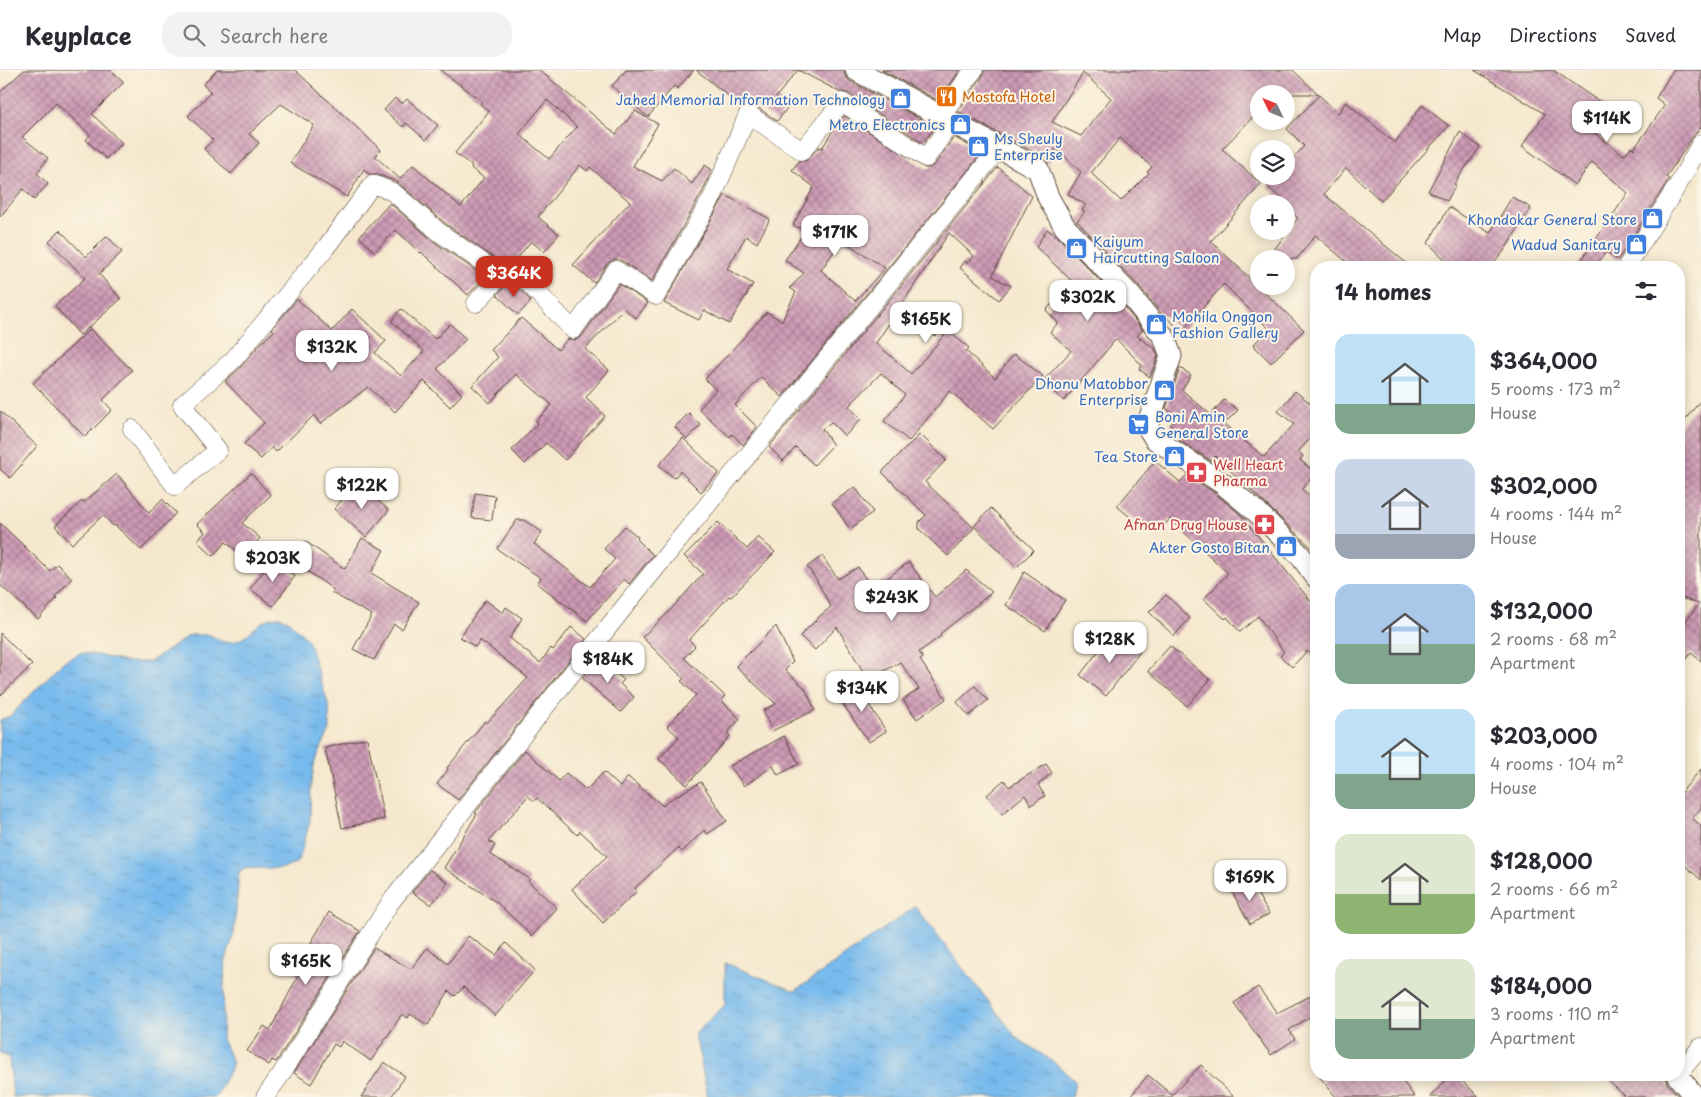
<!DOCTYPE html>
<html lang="en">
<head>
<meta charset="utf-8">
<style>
  body { margin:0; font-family:"Playpen Sans",sans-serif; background:#f2f2f3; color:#2b2b33; height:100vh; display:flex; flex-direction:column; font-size:19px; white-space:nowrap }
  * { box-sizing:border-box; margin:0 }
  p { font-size:16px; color:#7c7c81 }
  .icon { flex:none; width:28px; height:28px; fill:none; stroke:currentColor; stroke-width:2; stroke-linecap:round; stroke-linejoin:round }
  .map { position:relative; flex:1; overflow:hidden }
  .drawer { position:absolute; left:1310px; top:191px; width:375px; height:820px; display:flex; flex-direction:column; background:#fff; border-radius:20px; box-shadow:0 2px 12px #0003 }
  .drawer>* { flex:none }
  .needle { width:32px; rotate:313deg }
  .tools { position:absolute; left:1250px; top:15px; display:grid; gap:10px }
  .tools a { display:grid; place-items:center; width:45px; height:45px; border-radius:50%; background:#fff; box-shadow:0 2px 12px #0003; font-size:25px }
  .price { position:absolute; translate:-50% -42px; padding:0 11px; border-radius:10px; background:#fff; color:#222; font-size:16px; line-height:32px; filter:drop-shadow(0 1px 2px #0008) }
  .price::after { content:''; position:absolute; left:50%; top:30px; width:15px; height:11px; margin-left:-8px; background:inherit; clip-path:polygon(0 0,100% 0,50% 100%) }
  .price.selected { background:#c8321e; color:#fff }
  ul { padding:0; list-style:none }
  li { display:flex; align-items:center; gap:15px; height:125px; padding:0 25px }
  li span { display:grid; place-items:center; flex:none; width:140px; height:100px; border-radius:15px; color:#555 }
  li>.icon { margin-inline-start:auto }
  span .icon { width:60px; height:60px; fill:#fffc; stroke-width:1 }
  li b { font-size:21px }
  h2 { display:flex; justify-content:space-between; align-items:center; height:60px; padding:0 25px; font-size:21px }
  header { display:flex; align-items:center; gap:30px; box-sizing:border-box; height:70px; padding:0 25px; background:#fff; border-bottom:1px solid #e1e1e2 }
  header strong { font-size:24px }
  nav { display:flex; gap:28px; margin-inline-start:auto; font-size:18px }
  .search { width:350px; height:45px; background:#f2f2f3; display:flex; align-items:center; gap:12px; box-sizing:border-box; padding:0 18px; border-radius:20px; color:#7c7c81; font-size:19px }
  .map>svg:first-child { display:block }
  .water { fill:url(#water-ripples); stroke:#597286 }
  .building { fill:url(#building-cross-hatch); fill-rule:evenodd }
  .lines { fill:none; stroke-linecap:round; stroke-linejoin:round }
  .minor-casing { stroke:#574638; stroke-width:19 }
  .tertiary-casing { stroke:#574638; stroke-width:23 }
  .minor { stroke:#fff; stroke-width:18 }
  .tertiary { stroke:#fff; stroke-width:21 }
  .labels { text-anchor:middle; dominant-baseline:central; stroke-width:4; stroke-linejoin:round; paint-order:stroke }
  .food-label { font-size:14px; fill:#c56008; stroke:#fcf5e5; text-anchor:start }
  .shop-label { font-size:14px; fill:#366cbe; stroke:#fcf5e5; text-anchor:end }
  .health-label { font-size:14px; fill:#be3a42; stroke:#fcf5e5; text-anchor:start }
</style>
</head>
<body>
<header>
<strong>Keyplace</strong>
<div class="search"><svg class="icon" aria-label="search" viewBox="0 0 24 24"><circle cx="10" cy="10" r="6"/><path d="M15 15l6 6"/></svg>Search here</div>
<nav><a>Map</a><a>Directions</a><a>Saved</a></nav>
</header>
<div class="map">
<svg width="1701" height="1027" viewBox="0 0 1701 1027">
  <defs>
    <pattern id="water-ripples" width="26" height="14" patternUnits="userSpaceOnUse" patternTransform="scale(1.25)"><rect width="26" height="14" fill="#77baed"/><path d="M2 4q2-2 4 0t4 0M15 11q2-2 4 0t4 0" fill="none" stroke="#6397bf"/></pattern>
    <pattern id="building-cross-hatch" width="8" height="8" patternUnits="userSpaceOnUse" patternTransform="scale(1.25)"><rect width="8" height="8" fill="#cd9ab5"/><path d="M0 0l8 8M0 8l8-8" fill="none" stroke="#a87e93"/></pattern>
  </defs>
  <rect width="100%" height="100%" fill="#fcf5e5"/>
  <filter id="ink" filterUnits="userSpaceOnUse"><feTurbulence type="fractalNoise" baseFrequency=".02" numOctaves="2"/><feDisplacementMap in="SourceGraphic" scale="10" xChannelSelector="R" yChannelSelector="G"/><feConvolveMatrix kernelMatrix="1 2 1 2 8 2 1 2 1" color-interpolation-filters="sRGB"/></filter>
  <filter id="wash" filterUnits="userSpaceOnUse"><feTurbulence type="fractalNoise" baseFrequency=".0096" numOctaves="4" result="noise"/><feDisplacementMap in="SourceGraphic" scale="20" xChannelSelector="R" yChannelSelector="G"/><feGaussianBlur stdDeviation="1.12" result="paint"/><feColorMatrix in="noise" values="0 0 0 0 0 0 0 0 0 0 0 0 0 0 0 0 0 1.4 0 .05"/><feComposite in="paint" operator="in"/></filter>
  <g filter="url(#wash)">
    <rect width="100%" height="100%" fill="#f5e8ce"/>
    <path class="water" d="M279,547L288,550L308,570L329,637L330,660L315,691L311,713L310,751L299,790C286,804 261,796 244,798L239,802L234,863L226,890L224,912L222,969L233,993L216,1027H13L9,988L0,983V650L10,646L63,592L81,583L98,585L125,592H150L190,565H210L223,572H234L243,568L262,552L271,548Z
      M915,837L1017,968L1055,993L1075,1011L1072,1027H708L695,964L725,935V893L795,921Z"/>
    <g id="blocks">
      <path class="building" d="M24,0H111L124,12L92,44L122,73L106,89L86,70L90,65L56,33L22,67L48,88L37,103L48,114L34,130L23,119L0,147V22Z
        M217,0H295L381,80L375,86L400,109L413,95L461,137L484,108L471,98L472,96L455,83L489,41L480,34L482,31L440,0H539L616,64L635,41L658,54L633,96L662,111L674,98L692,114L705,95L712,100L703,121L652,211L622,191L616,189L608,193L594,213L573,195L630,132L590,97L587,101L580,95L538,147L559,164L544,182L531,171L516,190L503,194L446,154L397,112L377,104H369L364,99L347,127L290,93L314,55L281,34L249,64L259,73L231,104L204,79L213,70L188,46L211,22L203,15ZM547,30L577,57L549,89L519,64Z
        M626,0H694L677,19L674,16L648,47L612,16Z
        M696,0H798L776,27L789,36L777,51L754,35L748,33L741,36Z
        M798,0H844L845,6L850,11L935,57L923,73L848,23L840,22Z
        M882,0H960L939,31Z
        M984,0H1293L1318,24H1259V41L1222,79L1261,114L1211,171L1304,260L1271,293L1253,275L1269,259L1224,214L1182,261L1160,242L1139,216L1077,151L1085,142L1082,140L1086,135L1068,124L1081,102L1056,78L1048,93L1044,88L958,41L982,7ZM1083,3L1111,28L1081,66L1052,52ZM1120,68L1152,97L1147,102L1149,103L1121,131L1091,103Z
        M1474,0H1553L1604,35L1588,58L1624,85L1631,77L1634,79L1665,35L1656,28L1673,0H1701V57L1692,68L1666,107L1669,109L1618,190L1606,182L1594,198H1576L1628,123L1592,92L1575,115L1522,76L1545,44Z
        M1319,25L1338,43L1346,32L1395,73L1422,35L1449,56L1381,131L1346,98L1324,124L1412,198H1354L1315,165L1297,189H1267L1298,148L1286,137V133L1268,117L1278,106H1286V96L1304,76L1287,59Z
        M395,28L402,34L407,29L438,55L426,70L406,53L403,57L384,40Z
        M844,46L925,98H930L935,94L954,67L982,83L782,327L761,307L735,335L757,357L743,375L732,364L730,367L699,339L716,320L705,309L767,242L782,251L796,222L790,218L804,203L785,190L805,161L793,155L814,117L792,100L799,91H806L819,77L822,78L834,59ZM842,170L885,198L855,231L821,200Z
        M1460,62L1480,77L1454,114L1456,115L1447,131L1428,121Z
        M998,97L1032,126L992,206L1011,216L999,230L960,198L965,191L968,193L974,186L949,163L876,273L911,304L948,261L969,278L966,281L995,308L1014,284L1043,306L993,359L950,321L909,371L884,351L905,325L881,303L849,336L861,349L845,366L831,352L822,359L833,375L814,395L796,377L783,391L769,377Z
        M725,125L770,149L757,173L746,166L727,199L753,214L729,254L704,240L699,250L664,233Z
        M1512,127L1531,138L1504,181L1490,198H1454L1428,173L1449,137L1490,163Z
        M390,133L433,171L485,207L468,225L421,182L420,183L396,160L375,182L359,167Z
        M1047,159L1059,168L1121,233L1143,260L1137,266L1155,279L1158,286L1150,307L1139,299L1142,295L1116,269L1064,331L1042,312L1071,281L1050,262L1058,253L1046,240L1073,212L1036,177Z
        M60,160L86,187L107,166L122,182L99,204L121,229L80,265L55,236L85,208L49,171Z
        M513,213L531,231L518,245L497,225L505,216Z
        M619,214L648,233L636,248L624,239L585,279L609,300L586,327L605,346L565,390L546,373L525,394L512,380L538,353L536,351L552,335L516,304L490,333L472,316L498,287L491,280L521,248L558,280L568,269L576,270L582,266Z
        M297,229L332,261L352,239L386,271L375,283L401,306L424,281L391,251L401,239L435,269L450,254L466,269L437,299L462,324L450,337L424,311L395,342L368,317L320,354L314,345L276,382L272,377L261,389L244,374L264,353L225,311L240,298L260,274L274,261L272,259Z
        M927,237L946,255L935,266L916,249Z
        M90,259L132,300L103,330L112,340L85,367L33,313Z
        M1180,298L1191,305L1182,320L1211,345L1224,330L1238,340L1224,354L1264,387L1294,354L1278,341L1295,321L1316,338V362L1298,382L1303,386L1300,390L1316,403L1302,419L1316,432V482L1215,386L1211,391L1179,370L1182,366L1170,355L1177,348L1166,338Z
        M1701,330V591L1691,583L1679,597V560L1699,534L1679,527V357Z
        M0,341L37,376L10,408L0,399Z
        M689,343L701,355L687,369L675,357Z
        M920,364L946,390L925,412L974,458L948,486L919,459V452L926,445L882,402Z
        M683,368L719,403L701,422L680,401L674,408L659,395Z
        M1155,391L1180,412L1187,405L1215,423L1241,445L1316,538V589L1307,581L1292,597L1280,586L1284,582L1258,546L1240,562L1227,547L1225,549L1204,529L1228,503L1170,449L1157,463L1141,448L1137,453L1117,436Z
        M251,403L271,425L242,453L260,468L244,487L226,472L213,486L197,471L205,462L197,454Z
        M117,404L149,443L162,429L176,443L141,480L115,455L113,456L103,445L72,474L55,456L82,431L84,432Z
        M357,413L389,440L366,467L334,439Z
        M855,417L873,442L850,459L832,433Z
        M475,423L495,426L492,450L472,448Z
        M991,438L1034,480L1017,497L974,456Z
        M517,450H524L542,462L534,474L590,517L615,489L604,479L625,456L638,467L637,469L653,485L629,514L624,509L587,551L537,513L541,508L497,479Z
        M718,452L747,479L758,467L775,482L731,527L729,526L689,570L695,576L684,588L725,626L721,630L740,649L727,663L730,666L687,715L659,689L679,667L667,656L696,625L681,611L684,609L642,567L665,546L703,504L684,486Z
        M0,453L50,501L57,494L72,508L55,527L57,528L38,549L0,515Z
        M362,468L384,480L371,503L419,532L402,559L394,554L374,590L353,579L372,545L332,523L334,520L292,490L305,471L345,499Z
        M822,486L838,509L858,497L867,511L868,510L874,518L909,492L935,527L966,500L992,522L940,564L941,566L919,582L923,588L920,590L946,629L917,649L903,630L919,619L900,592L868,610L837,557L815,580L800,566L822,544L831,537L816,509L807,497Z
        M272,490L295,506L273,536L250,519Z
        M1024,502L1065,530L1045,561L1006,535Z
        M1166,525L1190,548L1174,566L1149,542Z
        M485,530L503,543L506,537L522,548L510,568L540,593L551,578L553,580L571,557L586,569L458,730L437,714L448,700L447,698L485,651L487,653L528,608L480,570L475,577L460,567Z
        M776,556L793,592L785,600L805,618L815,640L772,661L763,640L776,634L736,596Z
        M0,563L32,595L0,626Z
        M1120,563L1140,582L1106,626L1080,605L1101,578L1103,580Z
        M1170,576L1210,610L1187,636L1148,601Z
        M598,587L624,610L620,614L634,627L621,642L582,608Z
        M856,615L886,661L869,672L838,627Z
        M975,616L988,630L969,646L957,632Z
        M784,666L799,694L778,705L773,696L744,716L730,696Z
        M367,668L384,749L342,758L325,678Z
        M525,680L559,711L566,703L586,720L604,702L620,717L628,707L663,736L669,730L701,712L727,751L707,764L704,760L682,782L678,778L635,818L637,821L603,853L572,819L607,786L580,761L577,765L537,728L534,731L528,726L489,771L495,775L490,784L530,809L528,811L557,838L532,866L496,832L444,798L477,744L475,743Z
        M1046,694L1052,703L1038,715L1045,726L1031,735L1025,725L1002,744L987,725L1004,710L1009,717Z
        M1701,699V738L1692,748L1701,756V810L1679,790V725Z
        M430,800L448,813L431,835L412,822Z
        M1249,810L1269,844L1250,854L1231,820Z
        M329,842L360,861L276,992L272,990L269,995L247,981L264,956L270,960L298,906L295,904L306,877L308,878Z
        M468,866L496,885L506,873L535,900L495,946L464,917L455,926L449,921L428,955L410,944L408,948L402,944L371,991L342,971L339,977L334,974L311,1014L294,1003L374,878L411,899L427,878L448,894Z
        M1258,917L1277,943L1316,923V943L1289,960L1295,969L1271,985L1234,933Z
        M384,992L405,1006L391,1027H361Z
        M1201,995L1234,1027H1130L1148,1005L1172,1025Z
        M1318,1005H1397L1415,1027H1336Z
        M1451,1005H1456L1479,1027H1430Z
        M1602,1005H1665L1667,1013L1679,1027H1626Z"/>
    </g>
  </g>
  <g filter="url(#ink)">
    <use href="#blocks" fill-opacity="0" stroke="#574638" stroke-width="1"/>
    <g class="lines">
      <defs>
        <path id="minor" d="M942,46L966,10L974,0
          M1626,198L1679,113L1701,73
          M476,233L499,207L516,200L573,260L616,200L656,226L713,126L748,44L802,81L842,32L926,88L952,51
          M132,359L175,416L218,380L182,335L233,290L324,180L373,114L393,122L439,162L496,202L499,207
          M1679,1003L1701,977
          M265,1027L280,1006L390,833L633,526L1000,77"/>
        <path id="tertiary" d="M856,0L1038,99L1048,127L1065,157L1130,225L1164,267L1171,286L1147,356L1155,369L1222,413L1259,444L1300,485L1316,507
          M1677,1005L1695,1027"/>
      </defs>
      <use href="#minor" class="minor-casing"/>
      <use href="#tertiary" class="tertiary-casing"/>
      <use href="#minor" class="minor"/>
      <use href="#tertiary" class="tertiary"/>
    </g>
  </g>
  <defs>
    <symbol id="restaurant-square" viewBox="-11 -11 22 22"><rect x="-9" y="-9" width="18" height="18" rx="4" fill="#e8710a" stroke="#fcf5e5"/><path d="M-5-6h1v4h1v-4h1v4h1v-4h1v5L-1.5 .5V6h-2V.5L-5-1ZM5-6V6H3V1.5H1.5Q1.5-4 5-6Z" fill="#fff"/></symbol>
    <symbol id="shop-square" viewBox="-11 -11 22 22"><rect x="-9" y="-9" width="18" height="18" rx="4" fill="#3f7fe0" stroke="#fcf5e5"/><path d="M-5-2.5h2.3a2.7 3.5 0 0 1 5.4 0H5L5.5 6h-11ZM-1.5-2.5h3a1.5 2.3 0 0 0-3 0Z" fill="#fff"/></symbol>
    <symbol id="supermarket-square" viewBox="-11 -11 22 22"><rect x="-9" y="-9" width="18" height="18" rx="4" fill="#3f7fe0" stroke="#fcf5e5"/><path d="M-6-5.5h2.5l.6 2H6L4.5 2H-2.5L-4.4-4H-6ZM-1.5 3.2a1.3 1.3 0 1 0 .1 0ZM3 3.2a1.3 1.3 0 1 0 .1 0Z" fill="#fff"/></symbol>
    <symbol id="pharmacy-square" viewBox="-11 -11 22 22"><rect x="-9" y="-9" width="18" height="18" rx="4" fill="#e0444e" stroke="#fcf5e5"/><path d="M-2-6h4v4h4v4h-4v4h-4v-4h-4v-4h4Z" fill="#fff"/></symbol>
  </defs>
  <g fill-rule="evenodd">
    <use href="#restaurant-square" x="934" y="14" width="25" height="25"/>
    <use href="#shop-square" x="888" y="16" width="25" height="25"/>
    <use href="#shop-square" x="948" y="42" width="25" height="25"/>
    <use href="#shop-square" x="966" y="64" width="25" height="25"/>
    <use href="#shop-square" x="1640" y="136" width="25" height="25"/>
    <use href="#shop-square" x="1624" y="162" width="25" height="25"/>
    <use href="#shop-square" x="1064" y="166" width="25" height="25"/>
    <use href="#shop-square" x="1144" y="242" width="25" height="25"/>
    <use href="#shop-square" x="1152" y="308" width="25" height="25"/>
    <use href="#supermarket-square" x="1126" y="342" width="25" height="25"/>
    <use href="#shop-square" x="1162" y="374" width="25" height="25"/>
    <use href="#pharmacy-square" x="1184" y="390" width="25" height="25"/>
    <use href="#pharmacy-square" x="1252" y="442" width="25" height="25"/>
    <use href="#shop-square" x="1274" y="464" width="25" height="25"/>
  </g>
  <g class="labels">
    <g class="food-label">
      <text x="962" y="26">Mostofa Hotel</text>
    </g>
    <g class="shop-label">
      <text x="885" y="29">Jahed Memorial Information Technology</text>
      <text x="945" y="54">Metro Electronics</text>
      <text x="994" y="68" text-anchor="start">Ms Sheuly<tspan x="994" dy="16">Enterprise</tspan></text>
      <text x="1637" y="149">Khondokar General Store</text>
      <text x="1093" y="171" text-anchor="start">Kaiyum<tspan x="1093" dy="16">Haircutting Saloon</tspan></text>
      <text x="1621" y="174">Wadud Sanitary</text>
      <text x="1172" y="246" text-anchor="start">Mohila Onggon<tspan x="1172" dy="16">Fashion Gallery</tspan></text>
      <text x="1148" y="313">Dhonu Matobbor<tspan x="1148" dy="16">Enterprise</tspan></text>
      <text x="1155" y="346" text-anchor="start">Boni Amin<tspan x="1155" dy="16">General Store</tspan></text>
      <text x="1158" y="386">Tea Store</text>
      <text x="1270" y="477">Akter Gosto Bitan</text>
    </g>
    <g class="health-label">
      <text x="1213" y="394">Well Heart<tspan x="1213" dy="16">Pharma</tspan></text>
      <text x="1248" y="454" text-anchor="end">Afnan Drug House</text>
    </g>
  </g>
</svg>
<div class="tools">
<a><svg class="needle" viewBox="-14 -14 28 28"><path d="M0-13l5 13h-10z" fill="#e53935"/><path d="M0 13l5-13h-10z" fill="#7c7c81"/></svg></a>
<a><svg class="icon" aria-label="layers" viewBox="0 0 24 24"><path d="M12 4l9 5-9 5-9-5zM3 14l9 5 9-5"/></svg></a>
<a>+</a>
<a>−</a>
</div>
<b class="price" style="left:1607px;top:73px">$114K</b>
<b class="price" style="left:835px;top:187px">$171K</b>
<b class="price selected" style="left:514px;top:228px">$364K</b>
<b class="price" style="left:1088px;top:252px">$302K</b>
<b class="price" style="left:926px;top:274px">$165K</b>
<b class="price" style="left:332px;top:302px">$132K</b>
<b class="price" style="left:362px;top:440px">$122K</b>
<b class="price" style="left:273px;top:513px">$203K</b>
<b class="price" style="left:892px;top:552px">$243K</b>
<b class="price" style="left:1110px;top:594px">$128K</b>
<b class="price" style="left:608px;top:614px">$184K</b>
<b class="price" style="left:862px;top:643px">$134K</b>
<b class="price" style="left:1250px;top:832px">$169K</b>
<b class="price" style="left:306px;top:916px">$165K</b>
<section class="drawer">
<h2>14 homes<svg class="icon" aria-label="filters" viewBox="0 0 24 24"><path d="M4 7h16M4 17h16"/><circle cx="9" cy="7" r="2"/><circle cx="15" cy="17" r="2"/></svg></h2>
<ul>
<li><span style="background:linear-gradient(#bfe0f5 70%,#7fa58c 0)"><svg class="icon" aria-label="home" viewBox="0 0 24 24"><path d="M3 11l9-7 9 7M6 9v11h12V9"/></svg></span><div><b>$364,000</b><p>5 rooms · 173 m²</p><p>House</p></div></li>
<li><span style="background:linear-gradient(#c9d6e8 75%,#9aa5b1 0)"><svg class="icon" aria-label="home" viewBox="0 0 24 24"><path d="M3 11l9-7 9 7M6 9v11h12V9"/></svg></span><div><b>$302,000</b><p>4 rooms · 144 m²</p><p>House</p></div></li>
<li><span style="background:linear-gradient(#a9c7e8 60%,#7fa58c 0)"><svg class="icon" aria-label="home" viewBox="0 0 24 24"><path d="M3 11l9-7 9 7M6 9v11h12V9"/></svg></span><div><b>$132,000</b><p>2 rooms · 68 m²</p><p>Apartment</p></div></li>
<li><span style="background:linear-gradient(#bfe0f5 65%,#7fa58c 0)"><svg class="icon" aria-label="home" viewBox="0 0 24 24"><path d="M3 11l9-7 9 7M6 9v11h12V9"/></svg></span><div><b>$203,000</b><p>4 rooms · 104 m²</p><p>House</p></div></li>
<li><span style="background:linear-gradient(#dfe7d0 60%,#8fb573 0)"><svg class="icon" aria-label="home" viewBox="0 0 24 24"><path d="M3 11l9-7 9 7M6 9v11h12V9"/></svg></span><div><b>$128,000</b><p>2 rooms · 66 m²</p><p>Apartment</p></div></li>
<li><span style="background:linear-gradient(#dfe7d0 60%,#7fa58c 0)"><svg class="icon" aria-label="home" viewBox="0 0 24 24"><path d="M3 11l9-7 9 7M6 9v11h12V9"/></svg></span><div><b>$184,000</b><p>3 rooms · 110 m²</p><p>Apartment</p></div></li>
</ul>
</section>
</div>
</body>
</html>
